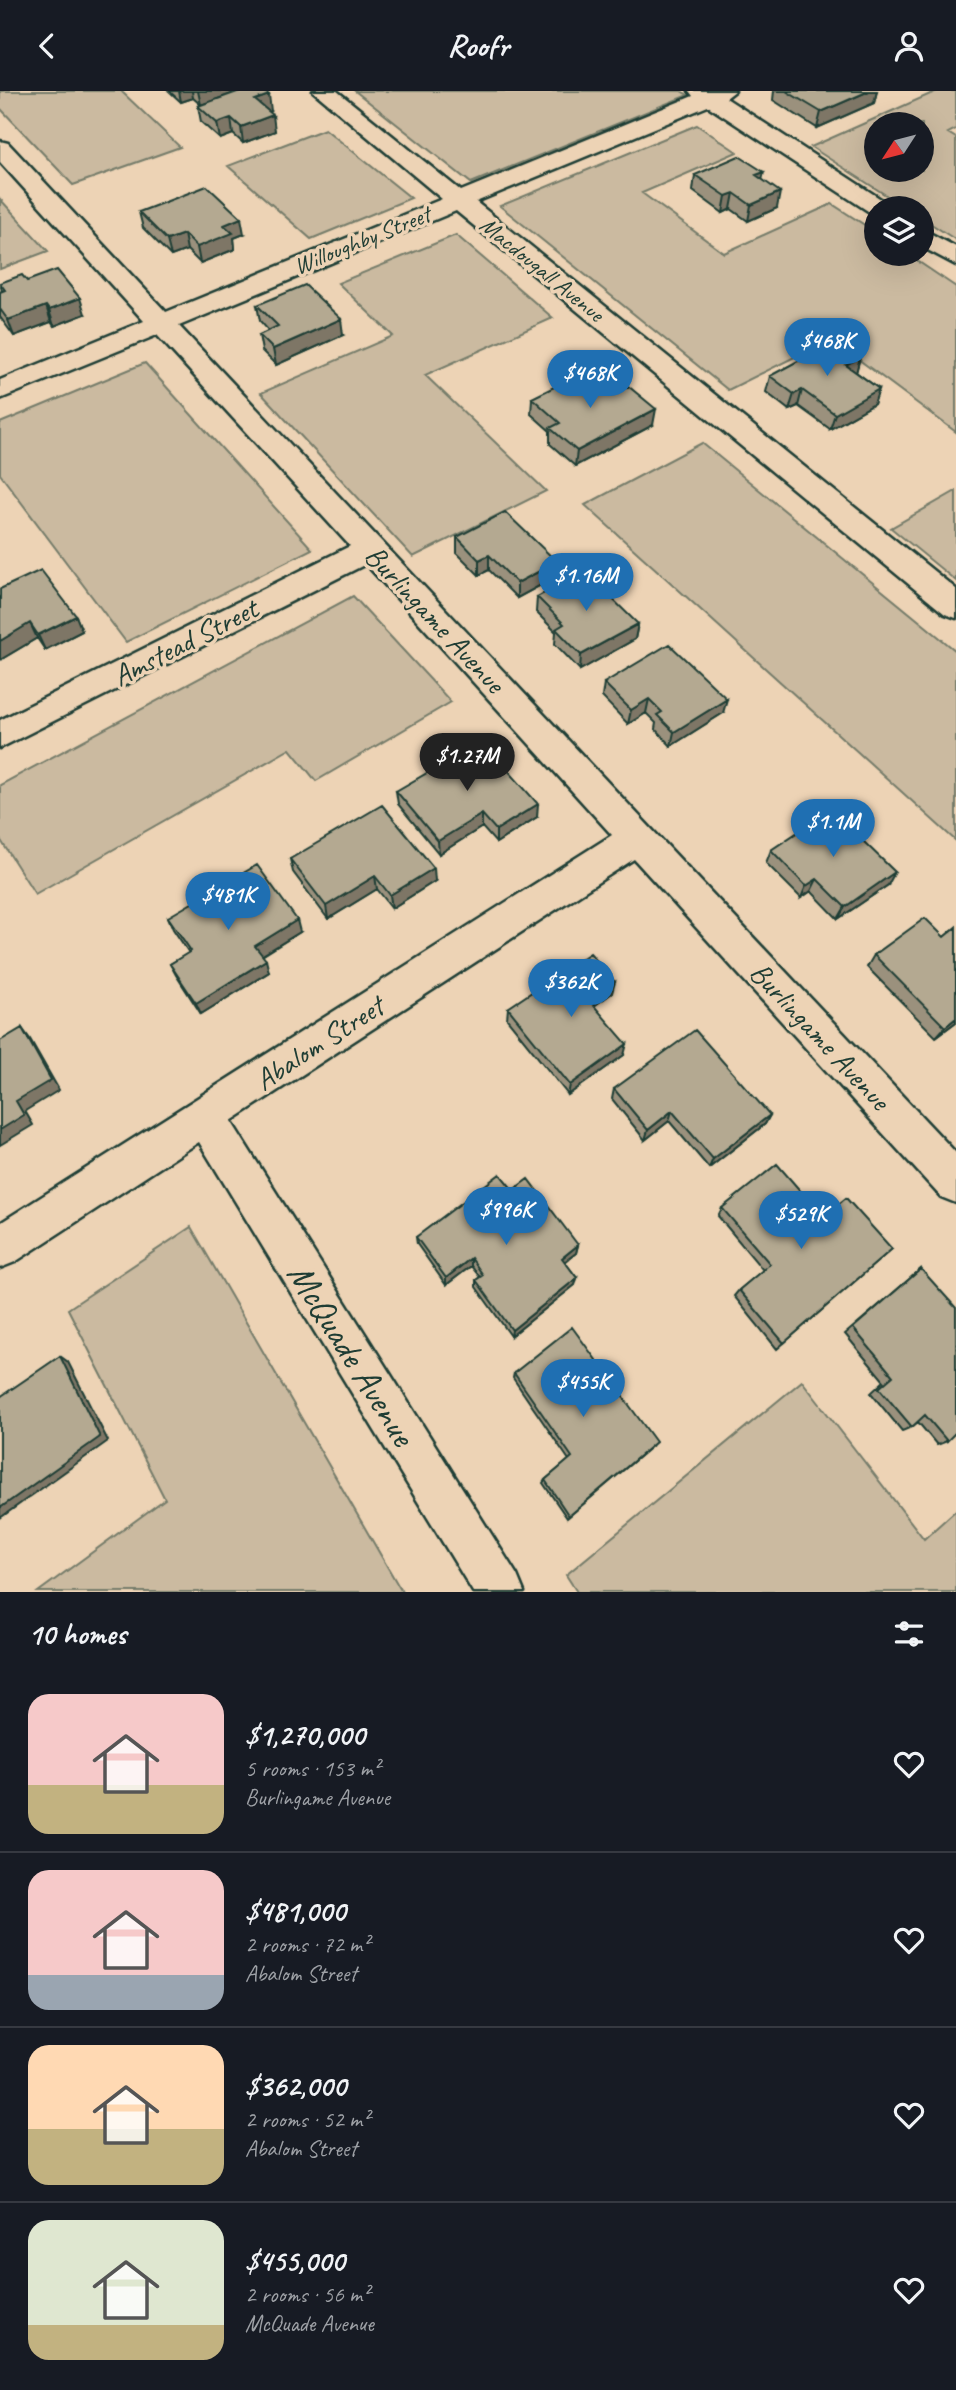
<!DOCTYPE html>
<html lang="en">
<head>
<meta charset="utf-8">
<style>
  body { margin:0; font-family:Caveat,sans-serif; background:#20242c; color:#f1f3f6; height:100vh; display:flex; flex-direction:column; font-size:26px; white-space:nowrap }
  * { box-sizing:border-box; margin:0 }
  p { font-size:23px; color:#9ea1a6 }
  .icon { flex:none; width:38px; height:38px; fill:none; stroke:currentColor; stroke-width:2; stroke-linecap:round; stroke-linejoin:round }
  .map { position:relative; height:1501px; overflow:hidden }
  .panel { display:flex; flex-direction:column; background:#171b24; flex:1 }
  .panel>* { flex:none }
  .needle { width:46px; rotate:234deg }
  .controls { position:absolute; left:864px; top:21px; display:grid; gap:14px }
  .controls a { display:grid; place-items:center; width:70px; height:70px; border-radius:50%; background:#171b24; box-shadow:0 7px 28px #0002; font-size:35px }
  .price { position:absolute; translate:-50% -60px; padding:0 16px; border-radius:24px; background:#1f6fb2; color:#fff; font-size:23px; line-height:46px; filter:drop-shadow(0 2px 4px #0008) }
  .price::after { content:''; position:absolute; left:50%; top:42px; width:21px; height:16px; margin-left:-10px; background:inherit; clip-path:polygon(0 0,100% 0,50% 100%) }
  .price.on { background:#222; color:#fff }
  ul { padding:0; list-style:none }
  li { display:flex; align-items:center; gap:21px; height:175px; padding:0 28px }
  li+li { border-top:2px solid #363941 }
  li span { display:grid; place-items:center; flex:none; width:196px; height:140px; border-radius:21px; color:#555 }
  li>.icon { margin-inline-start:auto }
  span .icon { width:84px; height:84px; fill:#fffc; stroke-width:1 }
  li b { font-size:30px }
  h2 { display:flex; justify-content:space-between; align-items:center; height:84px; padding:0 28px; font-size:30px }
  header { display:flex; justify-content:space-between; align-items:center; height:91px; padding:0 28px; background:#171b24; font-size:32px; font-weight:600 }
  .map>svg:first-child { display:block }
  .green { fill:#cbbaa0; stroke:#757c6a; stroke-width:2; fill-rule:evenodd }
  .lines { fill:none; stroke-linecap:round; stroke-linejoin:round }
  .minor-casing { stroke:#1f3d34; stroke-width:5 }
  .minor { fill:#edd3b5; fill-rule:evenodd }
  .wall { fill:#9b917d; stroke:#1f3d34; stroke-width:2 }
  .shaded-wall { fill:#7e7666; stroke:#1f3d34; stroke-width:2 }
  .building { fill:#b4a991; stroke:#1f3d34; stroke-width:2 }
  .labels { text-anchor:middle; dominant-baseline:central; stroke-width:7; stroke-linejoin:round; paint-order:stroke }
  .far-street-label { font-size:24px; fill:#1f3d34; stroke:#edd3b5 }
  .street-label { font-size:30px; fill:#1f3d34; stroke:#edd3b5 }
  .near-street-label { font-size:37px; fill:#1f3d34; stroke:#edd3b5 }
</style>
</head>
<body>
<header><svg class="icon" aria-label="back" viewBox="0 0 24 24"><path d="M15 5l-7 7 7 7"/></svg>Roofr<svg class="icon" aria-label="person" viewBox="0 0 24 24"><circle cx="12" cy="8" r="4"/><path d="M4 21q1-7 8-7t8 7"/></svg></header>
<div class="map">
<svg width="956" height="1501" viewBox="0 0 956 1501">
  <rect width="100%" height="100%" fill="#edd3b5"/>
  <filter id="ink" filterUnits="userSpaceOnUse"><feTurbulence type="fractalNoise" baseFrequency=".0143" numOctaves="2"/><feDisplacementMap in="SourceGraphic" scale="14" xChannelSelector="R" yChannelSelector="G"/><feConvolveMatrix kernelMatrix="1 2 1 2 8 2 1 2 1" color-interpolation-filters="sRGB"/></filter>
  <g filter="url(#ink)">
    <path class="green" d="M0,0H121L180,56L73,94L0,17Z
      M355,0H681L688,4L471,92Z
      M937,0H956V38L948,42L956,47V149L922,127V117H906L811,56ZM877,33H922V79H877Z
      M697,34L737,61L642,102L724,162L832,113L877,142V163H907L956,196V341L831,248L728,299L500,115Z
      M325,38L411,107L311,148L228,75Z
      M0,108L48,160L0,178Z
      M456,144L553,227L425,284L546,400L413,466L261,302L393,245L338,192Z
      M145,272L312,458L126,551L0,383V332Z
      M702,352L956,560V750L585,414Z
      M956,400V490L891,437Z
      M353,505L451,611L316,690L290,658L35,803L0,748V694Z
      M191,1136L402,1501H38L165,1408L68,1218Z
      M802,1290L924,1448L956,1419V1501H577L566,1484Z"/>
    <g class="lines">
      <defs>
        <path id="minor" d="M313,0H337L461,100L693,5L689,0H735L726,7L887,112L891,117H877V124L871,122L708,15L476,111L956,498V527L945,523L456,120L179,235L956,1062V1112L941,1106L634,768L231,1030L517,1484L524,1501H473L199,1051L15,1171L0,1177V1132L612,744L366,473L0,657V629L350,455L157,244L0,308V289L144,230L0,71V50L8,52L166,221L442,108Z
          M922,138L956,156V174L922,156Z"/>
      </defs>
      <use href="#minor" class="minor-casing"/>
      <use href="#minor" class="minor"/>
    </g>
    <path class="wall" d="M169,0H231L232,3L271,20L269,21L275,40L243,52L233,43L220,48L201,31L198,15L201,14L193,7L181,11Z
      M774,0H877L874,12L817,37L773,9Z
      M695,84L762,89L777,117L748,130L731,118L723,122L693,100Z
      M139,121L244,143L234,147L235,158L200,172L187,159L171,165L143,137Z
      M27,190L85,223L54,235L51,231L14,245L0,226V201L2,200L0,192Z
      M257,214L343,244L276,274L262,260L259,244L269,240L260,230Z
      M860,266L856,281L879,298L874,313L830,338L798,315L789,319L766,301L770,285Z
      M612,304L653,334L575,375L550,353V340L531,323L532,307Z
      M457,446L557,471L556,486L517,507L489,479L479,484L457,462Z
      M0,498L76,525L82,540L45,559L37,547L0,569Z
      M537,506L638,533L635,548L580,579L555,553L556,541L536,521Z
      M604,592L723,622L671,655L655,638L656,632L646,622L628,633L602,606Z
      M396,700L537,726L496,752L482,736L439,763L398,713Z
      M771,759L888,794L838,828L811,800L801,807L766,772Z
      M290,768L435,790L392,817L377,798L328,828L293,781Z
      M168,826L300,841L262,865L269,881L201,923L176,884L170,873L189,862L173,838Z
      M956,836V931L936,946L867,876L874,864L944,846Z
      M612,902L594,915L624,964L568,1004L507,928L508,917Z
      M614,998L770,1024L765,1033L709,1077L669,1030L645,1049L612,1008Z
      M513,1099L578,1154L576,1162L565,1171L577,1187L575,1194L511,1245L476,1196V1189L480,1186L471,1175L446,1194L417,1153L416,1146Z
      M722,1117L823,1126L892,1158L777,1258L734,1205L739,1199L763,1179L718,1125Z
      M921,1178L947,1350L937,1354L918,1331L912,1336L902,1340L871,1302L884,1290L845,1243Z
      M514,1282L652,1355L567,1427L543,1392L545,1389L569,1369L513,1287Z"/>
    <path class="shaded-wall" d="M179,0H192L193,7L181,11Z
      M198,0H231L232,3L201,14Z
      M869,0H877L874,12L817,37L821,21Z
      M269,4L271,20L257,25L255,9Z
      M273,24L275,40L243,52L241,36Z
      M231,27L233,43L220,48L217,32Z
      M764,81L760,98L756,84Z
      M780,101L777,117L748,130L751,114Z
      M734,102L731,118L723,122L726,105Z
      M241,127L244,143L234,147L235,158L200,172L197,156L224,134Z
      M184,143L187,159L171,165L167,149Z
      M80,207L85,223L54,235L49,219Z
      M46,215L51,231L14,245L8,229Z
      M341,228L343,244L276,274L273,258Z
      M860,266L856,282L846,274Z
      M879,298L874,313L830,338L835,323Z
      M802,299L798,315L789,319L794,303Z
      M656,318L653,334L575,375L577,360Z
      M489,464V479L479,484V469Z
      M557,471L556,486L517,507V492Z
      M76,525L82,540L45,559L38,544Z
      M30,532L37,547L0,569V550Z
      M638,533L635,548L580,579L581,564Z
      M649,608L646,622L628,633L631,619Z
      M727,608L723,622L671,655L674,641Z
      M538,713L537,726L496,752V739Z
      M482,723V736L439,763L438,750Z
      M434,777L435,790L392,817L390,804Z
      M895,781L888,794L838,828L845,816Z
      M375,785L377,798L328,828L326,815Z
      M817,788L811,800L801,807L806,795Z
      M297,829L300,841L259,866L255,855Z
      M266,869L269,881L201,923L196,912Z
      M615,891L612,902L587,920L589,909Z
      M956,927V931L936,946L945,936Z
      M22,937L30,948L59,999L25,1020L33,1034L0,1054V1039Z
      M627,953L624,964L568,1004L570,994Z
      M672,1020L669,1030L645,1049L648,1039Z
      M770,1024L765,1033L709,1077L713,1068Z
      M578,1154L576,1162L560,1174L562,1167Z
      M471,1167V1175L446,1194V1187Z
      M577,1187L575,1194L511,1245L512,1239Z
      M60,1265L68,1271L108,1350L0,1427V1417Z"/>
    <path class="building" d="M240,0H264L269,4L255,9L273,24L241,36L231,27L217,32L198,15Z
      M786,0H869L821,21Z
      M739,65L764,81L756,84L780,101L751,114L734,102L726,105L695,84Z
      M207,95L241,127L224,134L233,142L197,156L184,143L167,149L139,121Z
      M57,179L80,207L49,219L46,215L8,229L0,218V201L5,199L0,192L22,184L27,190Z
      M305,194L341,228L273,258L259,244L278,235L257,214Z
      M837,249L860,266L846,274L879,298L835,323L802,299L794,303L770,285Z
      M584,281L612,304L628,295L656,318L577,360L550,337L560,332L532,307Z
      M505,421L557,471L517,492L489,464L479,469L457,446Z
      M41,479L76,525L38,544L30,532L0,550V498Z
      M584,480L638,533L581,564L556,538L564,533L537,506Z
      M669,553L727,608L674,641L657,624L662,621L649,608L631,619L604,592Z
      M482,650L538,713L496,739L482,723L438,750L396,700Z
      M382,714L434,777L390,804L375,785L326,815L290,768Z
      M831,719L895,781L845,816L817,788L806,795L771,759Z
      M257,774L297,829L255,855L266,869L196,912L170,873L191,860L168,826Z
      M925,827L944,846L956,836V927L945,936L874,864Z
      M590,862L615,891L589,909L627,953L570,994L508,917Z
      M22,937L51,989L16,1010L24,1024L0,1039V950Z
      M695,939L770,1024L713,1068L672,1020L648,1039L614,998Z
      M777,1073L823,1126L846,1107L892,1158L784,1252L739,1199L770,1173L722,1117Z
      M500,1083L513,1099L528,1088L578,1154L562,1167L577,1187L512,1239L476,1189L483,1184L471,1167L446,1187L416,1146Z
      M921,1178L956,1217V1341L947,1350L925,1324L912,1336L879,1297L893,1285L853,1237Z
      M572,1236L656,1351L569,1425L545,1389L572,1366L514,1282Z
      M60,1265L100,1346L0,1417V1306Z"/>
  </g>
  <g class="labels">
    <g class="far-street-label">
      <text transform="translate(362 149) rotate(-22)">Willoughby Street</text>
      <text transform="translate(542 178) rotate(39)">Macdougall Avenue</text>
    </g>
    <g class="street-label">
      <text transform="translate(435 528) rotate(47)">Burlingame Avenue</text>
      <text transform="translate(185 551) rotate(-27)">Amstead Street</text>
      <text transform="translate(820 945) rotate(47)">Burlingame Avenue</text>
      <text transform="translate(319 952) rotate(-33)">Abalom Street</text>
    </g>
    <g class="near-street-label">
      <text transform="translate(352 1263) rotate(58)">McQuade Avenue</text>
    </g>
  </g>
</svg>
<div class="controls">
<a><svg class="needle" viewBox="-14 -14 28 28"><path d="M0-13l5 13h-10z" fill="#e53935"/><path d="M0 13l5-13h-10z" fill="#9ea1a6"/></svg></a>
<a><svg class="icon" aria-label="layers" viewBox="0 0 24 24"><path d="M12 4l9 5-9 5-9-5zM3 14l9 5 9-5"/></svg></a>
</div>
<b class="price" style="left:827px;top:287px">$468K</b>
<b class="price" style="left:590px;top:319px">$468K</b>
<b class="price" style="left:586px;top:522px">$1.16M</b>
<b class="price on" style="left:467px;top:702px">$1.27M</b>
<b class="price" style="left:833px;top:768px">$1.1M</b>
<b class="price" style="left:228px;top:841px">$481K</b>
<b class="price" style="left:571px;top:928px">$362K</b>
<b class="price" style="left:506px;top:1156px">$996K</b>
<b class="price" style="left:801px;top:1160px">$529K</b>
<b class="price" style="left:583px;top:1328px">$455K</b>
</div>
<section class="panel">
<h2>10 homes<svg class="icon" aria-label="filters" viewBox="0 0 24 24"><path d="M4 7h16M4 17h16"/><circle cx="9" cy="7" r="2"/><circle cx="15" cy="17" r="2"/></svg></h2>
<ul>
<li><span style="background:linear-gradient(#f6c9c9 65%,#c2b280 0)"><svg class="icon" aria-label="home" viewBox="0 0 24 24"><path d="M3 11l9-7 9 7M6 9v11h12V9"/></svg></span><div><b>$1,270,000</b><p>5 rooms · 153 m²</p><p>Burlingame Avenue</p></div><svg class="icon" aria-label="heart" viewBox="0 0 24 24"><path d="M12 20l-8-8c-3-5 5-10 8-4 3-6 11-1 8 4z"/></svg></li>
<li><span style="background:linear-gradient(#f6c9c9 75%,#9aa5b1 0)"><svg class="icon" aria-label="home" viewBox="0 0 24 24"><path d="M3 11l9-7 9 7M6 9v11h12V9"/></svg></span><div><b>$481,000</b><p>2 rooms · 72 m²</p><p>Abalom Street</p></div><svg class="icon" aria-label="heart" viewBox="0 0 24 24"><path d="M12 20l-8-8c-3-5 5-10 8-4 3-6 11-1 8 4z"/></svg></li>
<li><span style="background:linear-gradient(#ffd9b3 60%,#c2b280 0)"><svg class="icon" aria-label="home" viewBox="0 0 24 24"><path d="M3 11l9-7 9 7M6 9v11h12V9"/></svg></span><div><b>$362,000</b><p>2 rooms · 52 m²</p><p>Abalom Street</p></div><svg class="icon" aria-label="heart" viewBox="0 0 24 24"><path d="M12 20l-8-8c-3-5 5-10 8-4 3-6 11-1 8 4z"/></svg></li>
<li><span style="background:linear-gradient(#dfe7d0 75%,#c2b280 0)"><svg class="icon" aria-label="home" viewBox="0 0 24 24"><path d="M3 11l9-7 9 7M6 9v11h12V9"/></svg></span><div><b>$455,000</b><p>2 rooms · 56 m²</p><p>McQuade Avenue</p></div><svg class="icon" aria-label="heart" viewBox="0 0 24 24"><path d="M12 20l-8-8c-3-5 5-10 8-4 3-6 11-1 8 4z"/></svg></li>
</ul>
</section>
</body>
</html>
